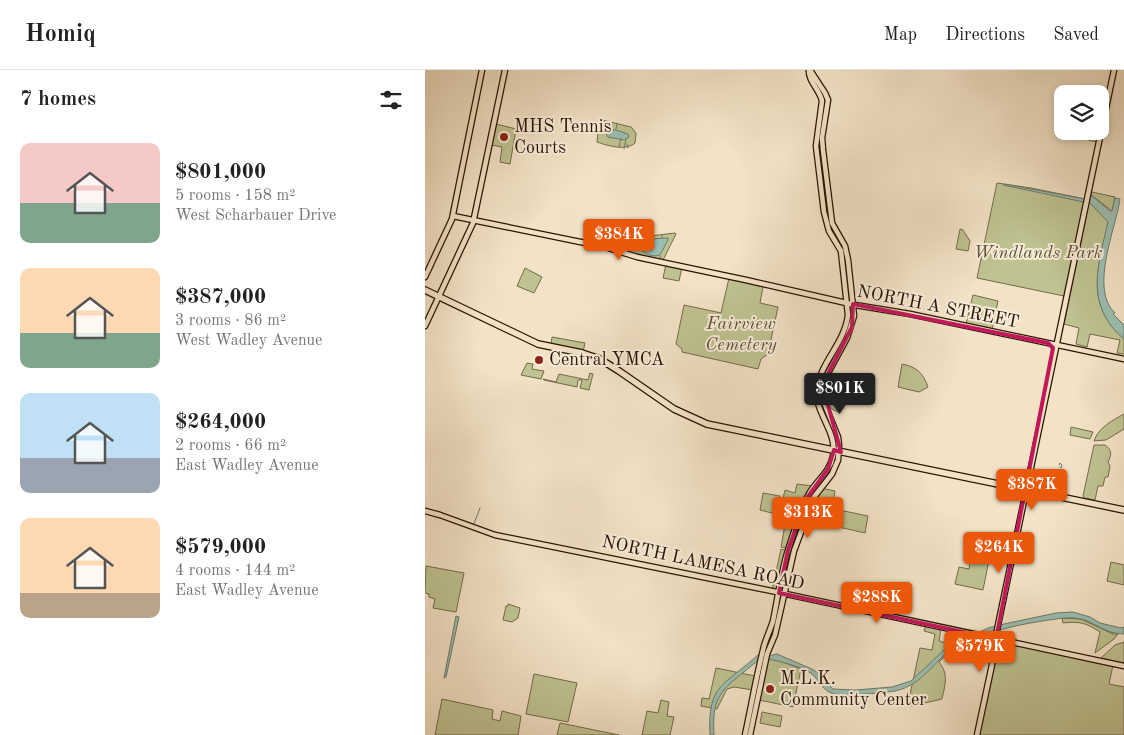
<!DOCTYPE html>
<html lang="en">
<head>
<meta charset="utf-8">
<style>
  body { margin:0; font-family:"Old Standard TT",serif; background:#f6f6f6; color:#222; height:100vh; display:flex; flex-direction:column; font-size:19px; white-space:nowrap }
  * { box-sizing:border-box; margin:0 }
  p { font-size:16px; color:#767676 }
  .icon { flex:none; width:28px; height:28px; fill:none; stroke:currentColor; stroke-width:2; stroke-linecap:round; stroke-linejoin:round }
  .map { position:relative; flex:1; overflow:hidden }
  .sheet { display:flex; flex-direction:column; background:#fff; width:425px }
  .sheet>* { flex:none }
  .fabs { position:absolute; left:629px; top:15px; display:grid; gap:10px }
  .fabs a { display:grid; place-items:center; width:55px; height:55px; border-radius:10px; background:#fff; box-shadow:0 2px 8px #0003; font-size:25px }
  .price { position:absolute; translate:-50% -42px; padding:0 11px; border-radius:5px; background:#ea580c; color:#fff; font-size:16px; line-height:32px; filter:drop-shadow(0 1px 2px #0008) }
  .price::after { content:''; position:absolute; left:50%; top:30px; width:15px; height:11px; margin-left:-8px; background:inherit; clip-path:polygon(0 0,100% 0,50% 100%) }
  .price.current { background:#222; color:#fff }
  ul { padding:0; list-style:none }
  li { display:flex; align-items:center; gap:15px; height:125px; padding:0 20px }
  li span { display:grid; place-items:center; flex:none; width:140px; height:100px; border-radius:10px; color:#555 }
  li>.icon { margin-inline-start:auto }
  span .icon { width:60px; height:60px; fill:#fffc; stroke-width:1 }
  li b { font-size:21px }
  h2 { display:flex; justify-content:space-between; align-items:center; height:60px; padding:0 20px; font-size:21px }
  header { display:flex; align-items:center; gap:30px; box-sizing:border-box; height:70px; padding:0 25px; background:#fff; border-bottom:1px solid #e0e0e0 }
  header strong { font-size:24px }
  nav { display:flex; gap:28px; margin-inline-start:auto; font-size:18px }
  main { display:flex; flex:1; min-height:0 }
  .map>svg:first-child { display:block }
  .green { fill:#bfc291; stroke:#746a48 }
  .water { fill:#9bbeb2; stroke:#6d7a6b }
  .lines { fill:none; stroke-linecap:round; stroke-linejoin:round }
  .stream { stroke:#6d7a6b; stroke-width:1 }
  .major-casing { stroke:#281300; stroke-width:7 }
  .highway-casing { stroke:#281300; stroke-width:8 }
  .major { stroke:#f2e2c6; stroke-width:4.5 }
  .highway { stroke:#f2e2c6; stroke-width:5.5 }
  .marked { fill:none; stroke:#c2185b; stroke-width:4; stroke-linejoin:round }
  .poi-dot { fill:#8f2418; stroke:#f7ecda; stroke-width:2 }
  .labels { text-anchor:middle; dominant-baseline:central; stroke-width:4; stroke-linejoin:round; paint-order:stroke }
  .poi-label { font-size:18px; fill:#281300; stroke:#f7ecda; text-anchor:start }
  .park-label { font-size:18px; font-style:italic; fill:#5d5033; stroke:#f7ecda }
  .street-label { font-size:18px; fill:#281300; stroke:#f7ecda }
</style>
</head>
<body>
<header>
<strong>Homiq</strong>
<nav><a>Map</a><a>Directions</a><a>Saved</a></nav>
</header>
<main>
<section class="sheet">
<h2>7 homes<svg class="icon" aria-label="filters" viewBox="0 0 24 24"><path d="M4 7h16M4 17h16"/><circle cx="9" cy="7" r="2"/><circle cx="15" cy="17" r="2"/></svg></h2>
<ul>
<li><span style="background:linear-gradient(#f6c9c9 60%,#7fa58c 0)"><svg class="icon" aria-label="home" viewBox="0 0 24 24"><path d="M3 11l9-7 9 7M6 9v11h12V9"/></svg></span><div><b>$801,000</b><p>5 rooms · 158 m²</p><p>West Scharbauer Drive</p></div></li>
<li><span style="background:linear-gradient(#ffd9b3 65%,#7fa58c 0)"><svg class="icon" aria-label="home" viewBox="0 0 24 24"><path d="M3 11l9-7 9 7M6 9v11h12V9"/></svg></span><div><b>$387,000</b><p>3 rooms · 86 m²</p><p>West Wadley Avenue</p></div></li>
<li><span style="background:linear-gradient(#bfe0f5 65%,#9aa5b1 0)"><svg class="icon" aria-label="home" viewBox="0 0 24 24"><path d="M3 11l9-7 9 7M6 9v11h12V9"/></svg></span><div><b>$264,000</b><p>2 rooms · 66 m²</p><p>East Wadley Avenue</p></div></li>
<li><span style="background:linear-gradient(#ffd9b3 75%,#b9a48a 0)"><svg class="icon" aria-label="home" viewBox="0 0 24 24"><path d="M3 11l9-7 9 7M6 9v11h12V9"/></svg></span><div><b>$579,000</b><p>4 rooms · 144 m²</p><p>East Wadley Avenue</p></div></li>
</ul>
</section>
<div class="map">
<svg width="699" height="665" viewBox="0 0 699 665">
  <rect width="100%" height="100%" fill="#f2e2c6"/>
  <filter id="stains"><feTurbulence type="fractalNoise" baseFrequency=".004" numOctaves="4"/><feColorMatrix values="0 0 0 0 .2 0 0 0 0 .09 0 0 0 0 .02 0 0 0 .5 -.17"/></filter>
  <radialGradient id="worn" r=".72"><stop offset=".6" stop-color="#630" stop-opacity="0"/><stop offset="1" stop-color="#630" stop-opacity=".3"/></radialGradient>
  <path class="green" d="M177,50L206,57L211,63L210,73C201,81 183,76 172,72L174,53Z
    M71,54L91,59L85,94L75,92L77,77L66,75Z
    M646,61H674L672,72L646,66Z
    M572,113L606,118L660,129L639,226L552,208Z
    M667,122L690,127L687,141L666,125Z
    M664,132L683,151C683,160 679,171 677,181C668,217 670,243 699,269V284L692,283L695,270L665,264L662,277L651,274L654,258L639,254Z
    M535,159L538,160L545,171L543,181L531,179Z
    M196,160L225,166L250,163L251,164L238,190L211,184L193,178Z
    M241,194L257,197L254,211L238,208Z
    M100,198L117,207L109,223L92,216Z
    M304,208L338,217L335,233L353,237L343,284L336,289L333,299L266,284L257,282V279L251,274L259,235L296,243Z
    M548,225L573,231L567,260L541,254Z
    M127,267L160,273L158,282L126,274Z
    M102,293L108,294L107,299L119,301L116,309L96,305Z
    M477,294C492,297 498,303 503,317L494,322L473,317Z
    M165,303L168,304L164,320L155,318L157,310H153L152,317L119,310L118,309L131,312L134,304L163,310Z
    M404,306L411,308L408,322L420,325L419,330H417L414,342C396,338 401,320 404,306Z
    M699,344V359L681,370L669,371C673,358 688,350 699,344Z
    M646,357L668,362L665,369L645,365Z
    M669,375H680C687,380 687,384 683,392L685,396L683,407H680L678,416H673L670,430L659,428L658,426Z
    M372,414L387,416L373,448L370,447L372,435L364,433L360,445L354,444L360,420L370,423Z
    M396,418L410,421L407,438L387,433Z
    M338,423L355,426L351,444L335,440Z
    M400,437L443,446L440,463L396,453Z
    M361,449L372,451L362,478L356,477Z
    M356,479L362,481L354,521L347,520Z
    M546,486L564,490L558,520L530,514L534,497L544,499Z
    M686,492L699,495V515L682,511Z
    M1,496L39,503L31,542L8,538L10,529L4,527V524L0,523Z
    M83,534L95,538L93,548L87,552L78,550L81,536H83Z
    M637,548L656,549L688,564H693L689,569L670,583L675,562C661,553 655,551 638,553Z
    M501,555L516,559L514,571L524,574L530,563L551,567L550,569L532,575L514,592C524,604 520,615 517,629L487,636L483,634L495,578L507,580L510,564L499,561Z
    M573,571L688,595L684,614L699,617V665H554Z
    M699,572V593L676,588L690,575Z
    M341,588L353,590L376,599L368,637L334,630Z
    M291,598L330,606L328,620L309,617L302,619L292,639L276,636L277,628L284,629Z
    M109,604L152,613L143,652L101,644Z
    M17,629L68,640L67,649L75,651L77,641L96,646L93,665H10Z
    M236,630L244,632L242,646L249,647L245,665H217L222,641L233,643Z
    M337,642L357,646L355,657L335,653Z
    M135,653L194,665H132Z"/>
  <path class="water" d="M386,4L396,19L402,33L397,62L406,150L420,178L428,244L426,255L398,322L410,358L413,383L407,401L399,413L378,452L349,567L343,586L352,584L387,599L395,604L398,609L408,619L431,620L467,617L486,611L519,580L532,570L542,565H549L563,558L579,554L631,543L648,542L665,547L675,553L696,558L699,557V564C677,564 670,550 650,548C641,547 632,549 624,550C598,554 575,558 551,569C546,571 541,571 536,573C512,585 500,615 470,621C455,623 419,627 406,623C396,619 393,607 384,602C376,597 346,588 338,589C332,590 324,598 319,602C293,622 287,631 289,665H285C282,614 300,615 333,585L338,583L346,564L365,479L378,443L384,427L404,399L409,366L393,328L395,308L424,245L419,188L401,150L392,67L399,33Z
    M182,60H191L203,64L204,67L199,70L183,67L181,63Z
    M579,114L660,129L659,132L578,115Z
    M666,125L685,141H687L690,128L695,129C691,158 664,219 690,243L688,244L699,255V269C659,235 673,196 683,152L664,132Z
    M208,166L224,169L243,168V170L235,185C225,188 219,183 212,176L207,175L205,170Z
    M31,546L34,547L21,607L19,608Z"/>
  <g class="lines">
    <path class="stream" d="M191,59L192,53
      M202,74L203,78
      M194,77L196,68
      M199,79L201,69
      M237,165V168
      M235,186L236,190
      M634,395L635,393L637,395L636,398L635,397
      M48,456L55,438"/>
    <defs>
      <path id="major" d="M28,146L180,177L212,187L321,210
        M0,207L27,149L57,0
        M321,210L430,235L485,244L699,289
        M0,256L48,153L80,0
        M0,441L15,445L70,465L337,519L699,596
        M320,665C326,637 331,608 338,580C340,570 345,561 348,551C353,527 356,501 364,477C370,460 375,440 384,424C392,410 405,402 408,386C413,361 388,342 392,317C397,291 420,272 423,245L416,181L404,161L399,142L391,76L397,31C395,20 383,11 384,0
        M325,665L342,584L350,565L369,481L389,427L407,404L413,390L414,376L413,367L400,335L399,320L403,303L422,268L429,246L423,190L420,176L407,153L398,80L397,68L403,30L400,23L385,0
        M552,665L568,590L572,560L689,0"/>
      <path id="highway" d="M0,220L113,274L157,283L175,289L194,301L249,339L282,354L699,440"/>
    </defs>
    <use href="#major" class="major-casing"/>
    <use href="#highway" class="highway-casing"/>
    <use href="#major" class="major"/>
    <use href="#highway" class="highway"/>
  </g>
  <path class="marked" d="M428,234L623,273L628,278L571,569L354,523L363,480L382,428L403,399L409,380L416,382L399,321L404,302L427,257Z"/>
  <g class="poi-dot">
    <circle cx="79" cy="67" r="5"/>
    <circle cx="114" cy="290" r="5"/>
    <circle cx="345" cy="619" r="5"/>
  </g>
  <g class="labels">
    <g class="poi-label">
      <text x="89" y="57">MHS Tennis<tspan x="89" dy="21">Courts</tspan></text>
      <text x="124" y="290">Central YMCA</text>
      <text x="355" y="609">M.L.K.<tspan x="355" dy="21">Community Center</tspan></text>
    </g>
    <g class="park-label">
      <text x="613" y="183">Windlands Park</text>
      <text x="316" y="254">Fairview<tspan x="316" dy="21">Cemetery</tspan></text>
    </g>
    <g class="street-label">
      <text transform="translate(513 237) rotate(11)">NORTH A STREET</text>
      <text transform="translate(278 493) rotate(12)">NORTH LAMESA ROAD</text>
    </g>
  </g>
  <rect width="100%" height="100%" filter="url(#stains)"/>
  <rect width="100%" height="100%" fill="url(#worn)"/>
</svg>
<div class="fabs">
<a><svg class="icon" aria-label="layers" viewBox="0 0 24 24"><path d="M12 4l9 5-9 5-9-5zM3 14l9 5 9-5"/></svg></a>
</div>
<b class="price" style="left:194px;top:191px">$384K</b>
<b class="price current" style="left:415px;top:345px">$801K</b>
<b class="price" style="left:607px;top:441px">$387K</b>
<b class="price" style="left:383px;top:469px">$313K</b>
<b class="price" style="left:574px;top:504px">$264K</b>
<b class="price" style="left:452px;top:554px">$288K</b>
<b class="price" style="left:555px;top:603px">$579K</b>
</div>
</main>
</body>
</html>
